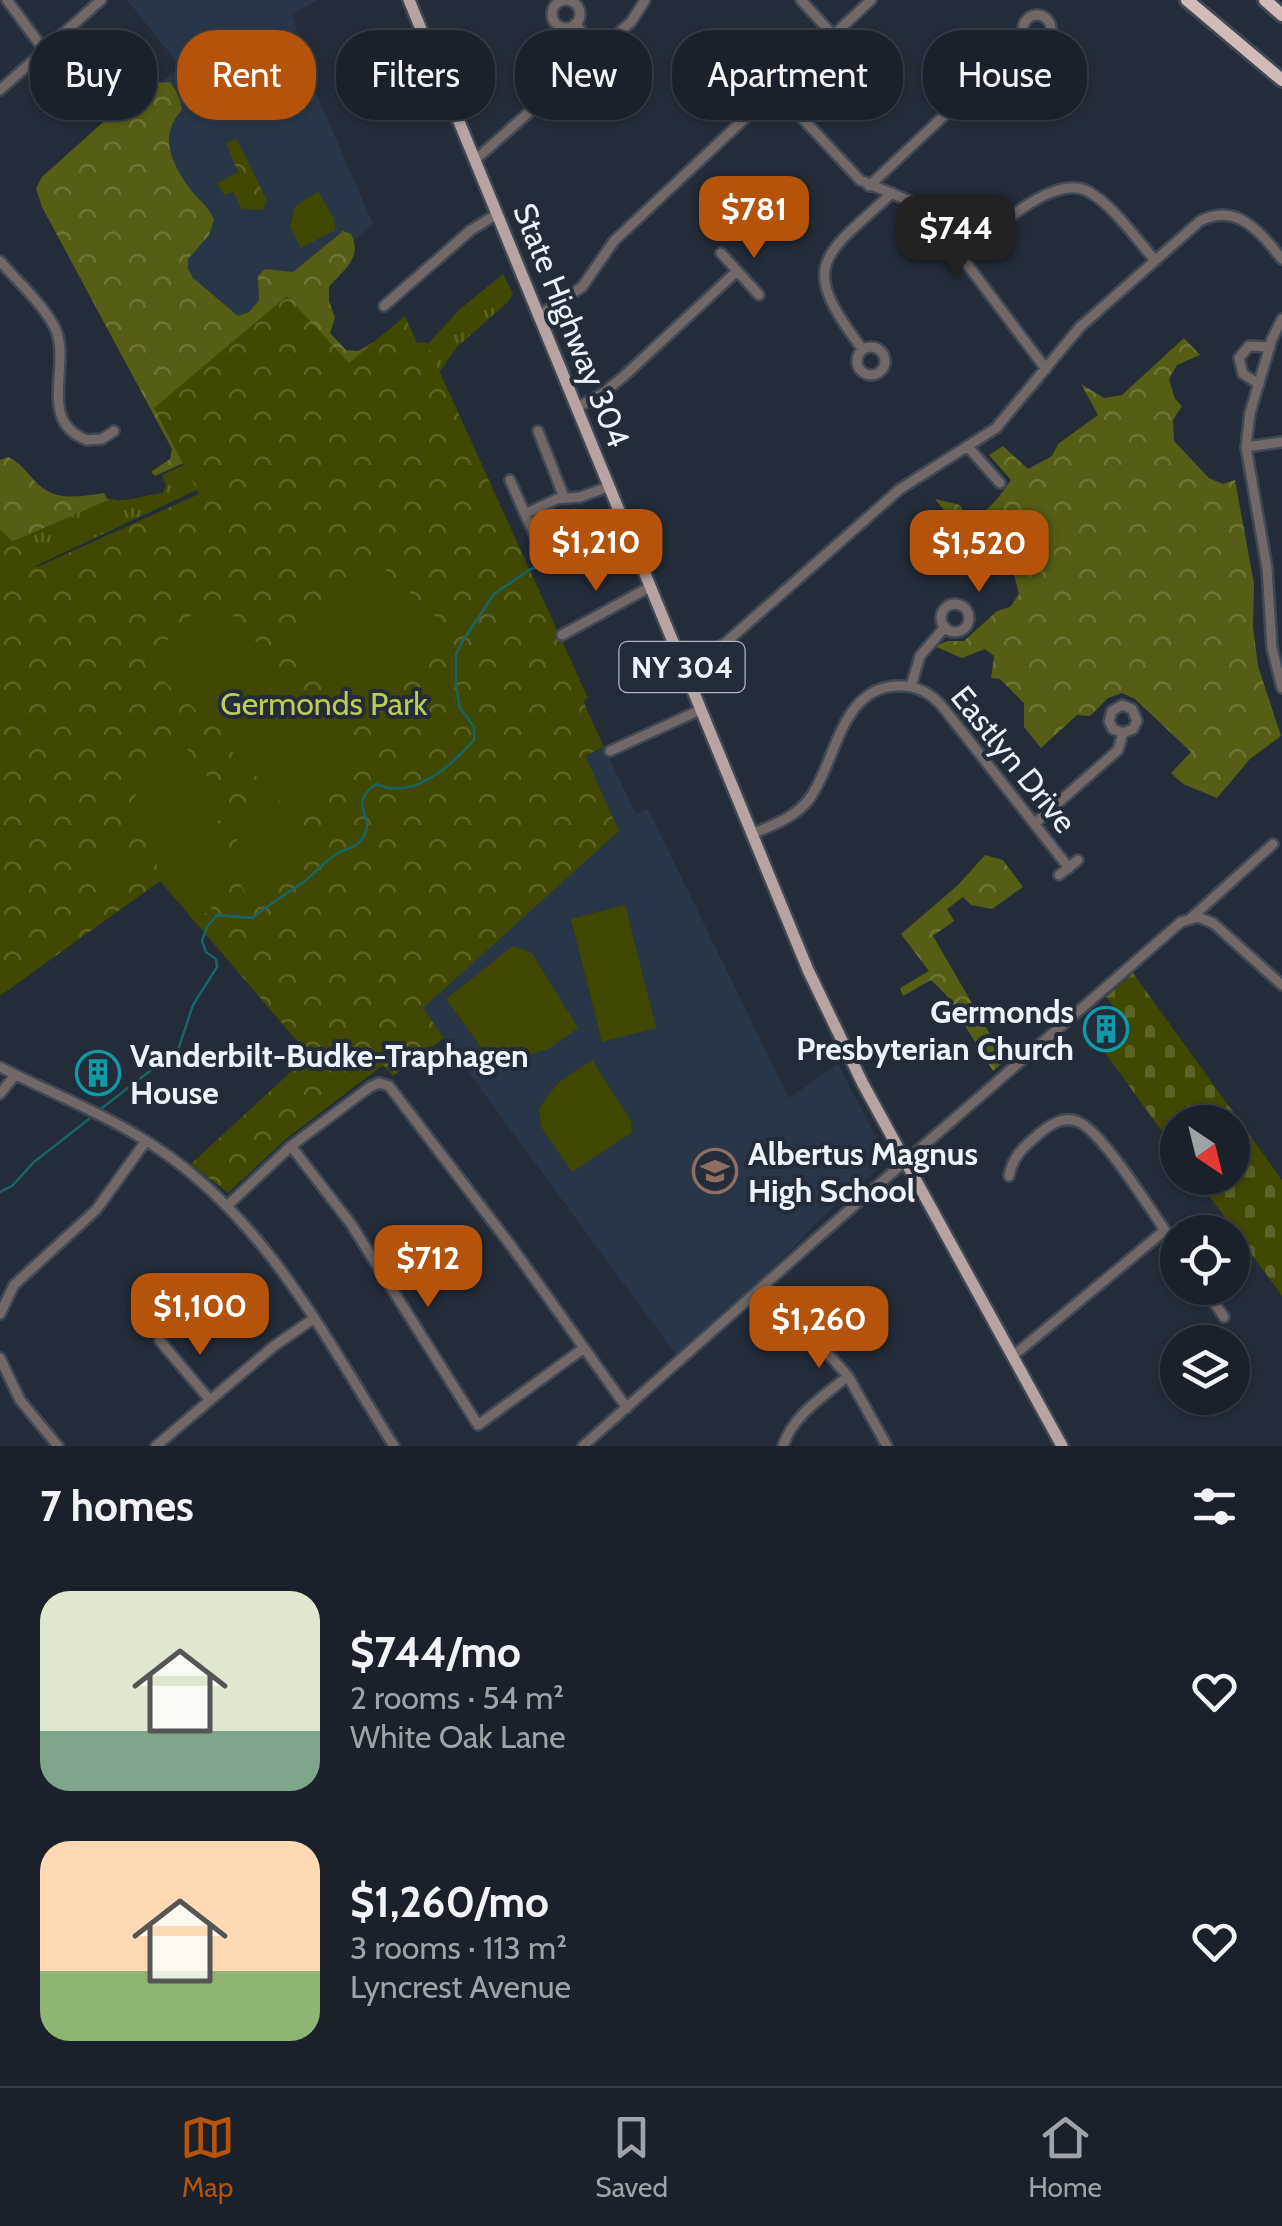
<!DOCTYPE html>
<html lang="en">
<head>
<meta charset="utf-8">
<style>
  body { margin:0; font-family:Cabin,sans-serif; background:#272e36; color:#f1f3f6; height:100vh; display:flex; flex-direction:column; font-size:38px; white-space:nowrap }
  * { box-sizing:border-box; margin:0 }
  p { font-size:32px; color:#9fa3a8 }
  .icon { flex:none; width:55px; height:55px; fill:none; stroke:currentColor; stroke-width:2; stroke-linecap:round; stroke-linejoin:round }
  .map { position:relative; height:1446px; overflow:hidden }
  .drawer { display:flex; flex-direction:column; background:#1a212a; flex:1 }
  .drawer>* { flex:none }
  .top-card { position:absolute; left:30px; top:30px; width:1222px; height:90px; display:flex; gap:20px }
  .needle { width:65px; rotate:145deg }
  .tools { position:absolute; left:1160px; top:1105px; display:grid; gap:20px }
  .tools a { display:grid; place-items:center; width:90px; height:90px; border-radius:50%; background:#1a212a; box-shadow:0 2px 8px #0004,0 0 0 2px #383e47; font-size:50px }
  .price { position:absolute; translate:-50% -85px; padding:0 22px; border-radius:20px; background:#b45309; color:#fff; font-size:32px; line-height:65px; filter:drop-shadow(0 2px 5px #0008) }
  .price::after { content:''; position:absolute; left:50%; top:60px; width:30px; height:22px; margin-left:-15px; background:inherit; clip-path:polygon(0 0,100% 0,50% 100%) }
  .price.selected { background:#222; color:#fff }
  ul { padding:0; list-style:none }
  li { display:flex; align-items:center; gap:30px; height:250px; padding:0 40px }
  li span { display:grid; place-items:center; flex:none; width:280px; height:200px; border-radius:30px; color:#555 }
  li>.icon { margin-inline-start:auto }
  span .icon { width:120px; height:120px; fill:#fffc; stroke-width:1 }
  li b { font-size:42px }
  h2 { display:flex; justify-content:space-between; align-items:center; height:120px; padding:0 40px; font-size:42px }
  .chip { padding:0 35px; border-radius:40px; background:#1a212a; box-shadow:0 2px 8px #0004,0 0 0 2px #383e47; font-size:35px; line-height:90px }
  .chip.selected { background:#b45309; color:#fff }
  .tabs { display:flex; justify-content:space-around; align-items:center; height:140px; border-top:2px solid #383e47; background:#1a212a; font-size:28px; color:#9fa3a8 }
  .tabs a { display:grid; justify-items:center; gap:5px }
  .tabs .selected { color:#b45309 }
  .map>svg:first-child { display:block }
  .built { fill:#293647 }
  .grass { fill:url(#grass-tufts) }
  .forest { fill:url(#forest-crowns) }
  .cemetery { fill:url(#cemetery-stones) }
  .park { fill:url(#park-crowns) }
  .garden { fill:#414800 }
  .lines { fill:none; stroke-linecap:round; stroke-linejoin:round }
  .stream { stroke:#186568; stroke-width:2.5 }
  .minor-casing { stroke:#3f4853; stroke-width:14 }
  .major-casing { stroke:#3f4853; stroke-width:16 }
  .highway-casing { stroke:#3f4853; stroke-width:18 }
  .minor { stroke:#716867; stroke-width:9 }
  .major { stroke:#b6a3a2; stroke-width:11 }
  .highway { stroke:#d1bbb9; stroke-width:12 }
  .labels { text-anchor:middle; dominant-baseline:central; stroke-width:8; stroke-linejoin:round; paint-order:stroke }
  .shield { fill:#232c38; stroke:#b0b7c0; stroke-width:2.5 }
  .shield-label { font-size:30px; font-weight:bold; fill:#edf3fb }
  .street-label { font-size:32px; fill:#edf3fb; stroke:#232c38 }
  .park-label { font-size:32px; fill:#bdcd52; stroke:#232c38 }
  .poi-label { font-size:32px; font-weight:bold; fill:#edf3fb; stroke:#232c38; text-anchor:start }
</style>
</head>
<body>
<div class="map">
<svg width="1282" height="1446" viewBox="0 0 1282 1446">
  <defs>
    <pattern id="grass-tufts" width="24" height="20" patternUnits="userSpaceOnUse" patternTransform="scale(2.5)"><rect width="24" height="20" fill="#414800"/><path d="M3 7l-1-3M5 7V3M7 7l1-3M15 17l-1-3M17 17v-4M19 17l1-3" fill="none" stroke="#5d6326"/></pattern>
    <pattern id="forest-crowns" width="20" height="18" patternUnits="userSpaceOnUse" patternTransform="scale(2.5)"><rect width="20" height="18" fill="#555e14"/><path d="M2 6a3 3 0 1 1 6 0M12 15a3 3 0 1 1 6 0" fill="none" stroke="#6e7637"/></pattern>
    <pattern id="cemetery-stones" width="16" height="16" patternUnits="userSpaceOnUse" patternTransform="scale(2.5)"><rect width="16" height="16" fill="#414800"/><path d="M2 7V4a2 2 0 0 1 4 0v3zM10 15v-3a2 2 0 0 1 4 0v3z" fill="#5d6326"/></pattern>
    <pattern id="park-crowns" width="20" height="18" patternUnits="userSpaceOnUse" patternTransform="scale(2.5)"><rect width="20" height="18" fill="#414800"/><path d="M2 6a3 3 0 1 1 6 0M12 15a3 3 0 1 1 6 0" fill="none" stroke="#5d6326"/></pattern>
  </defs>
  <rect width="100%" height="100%" fill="#232c38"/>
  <path class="built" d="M127,0H318L292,14L317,95L373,224L154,408L118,114L181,67Z
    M604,747L636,814L648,809L789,1098L838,1064L886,1156L884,1164L823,1216L782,1259L676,1355L422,1009L585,756Z"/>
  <path class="grass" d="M503,274L513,294L508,302L457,347L436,377L8,579L0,547L109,498C123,505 145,494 163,493L166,485L162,475L362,382L424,348L460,309Z"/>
  <path class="forest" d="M170,82L179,95L182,110C158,136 171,162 190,189C199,201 208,205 214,220L209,235L188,259V269L193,278L238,316L249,312L259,300L258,276L265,269L293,272L343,231L351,234C363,258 344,269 329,287V301L335,318L330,333L346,350L358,351L390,333L362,382L155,476L151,472L170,459L172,449L42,207L36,188L42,177L122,105L153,83Z
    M1184,338L1200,355L1177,365L1169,379L1175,399L1182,406L1173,420L1174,441L1209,478L1223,484L1235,480L1254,584L1253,627L1258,666L1281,736L1250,759L1217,798L1183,784L1171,773L1191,752L1135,699L1122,693L1108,698L1090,716L1077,715L1041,748L1024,727V703L1000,679L991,678L994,656L985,649L962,658L934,646L948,641H964L997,611L1010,607L1019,594L1014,575L1004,563L957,556L954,566L935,560L931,556L960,530L935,499L960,505L966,517C987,517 1000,495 1011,480L989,455L1003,446L1028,469L1052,456L1058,444L1098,415L1081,384L1104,398L1122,395Z
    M8,457C23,464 27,474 39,485C58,502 81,496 104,493L108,500L0,547V460Z
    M985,855L1003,860L1023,887L992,909L971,905L963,897L947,909L954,921L933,936L1005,1060L993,1071L946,995L931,980L903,996L900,988L929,971L901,934L958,885Z"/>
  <path class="cemetery" d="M1133,973L1282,1180V1296L1196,1178H1232V1122H1178L1177,1152L1103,1050L1130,1029L1106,997Z"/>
  <path class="park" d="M237,139L267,201L262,210L242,209L233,192L224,195L217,183L238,172L226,143Z
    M287,296L349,363L405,316L417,343L426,342L588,698L583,701L604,747L585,756L619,831L423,1008L444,1038L393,1076L383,1065L286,1139L228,1193L191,1164L309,1055L160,881L0,996V529L37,567L199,494L154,408Z"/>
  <path class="garden" d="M318,192L334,218L335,230L301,248L290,227L295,206Z
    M365,562L378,563L451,631L386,696L357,701L293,647Z
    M216,596L285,675L260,699L202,715L144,664L209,597Z
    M292,685L361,751V758L297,819L230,749Z
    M176,746H185L232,809C200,842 159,836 127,808L159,763Z
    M265,798L286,819L311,854L310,859L248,897C227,863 232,823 265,798Z
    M221,823C241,859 229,901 194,922L154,861L155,852Z
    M110,851L132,874L105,899L83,876Z
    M625,905L656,1028L602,1042L571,919Z
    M513,946L532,953L578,1028L550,1048L511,1061L481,1047L446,999Z
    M592,1060L631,1121V1133L572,1172L541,1127L539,1108L558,1083Z"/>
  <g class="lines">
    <path class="stream" d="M102,1108L150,1071L176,1056L193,1005L217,967L216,959L206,952L202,941L207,927L217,915L252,918C269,905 287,893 305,881C315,873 324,862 335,855C345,848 355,849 362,839C379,817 345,806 376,784C413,801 451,766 474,740V727L460,708L456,687V654L462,642L494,594L529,570L573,553L604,535
      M0,1192L12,1186L34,1162L89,1119"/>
    <defs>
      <path id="minor" d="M7,0L44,50
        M801,0L833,35
        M552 14a14 14 0 1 1 28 0a14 14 0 1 1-28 0Z
        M1023 29a14 14 0 1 1 28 0a14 14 0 1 1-28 0Z
        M575,24L599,51
        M775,89L860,180L917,204L930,215L1046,369
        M0,90L101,0
        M475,160L631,22L645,0
        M869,186L1027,38
        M721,253L759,295
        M962,255C991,234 1053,171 1089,192C1115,207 1135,238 1155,260
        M0,261C18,282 43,304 55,328C72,365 36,421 87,440L102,439L114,431
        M384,306L471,230L497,214
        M538,316L582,287L614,241L871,0
        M1282,319L1272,339L1250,413L1246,447L1267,568L1272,648L1282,688
        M857 361a14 14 0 1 1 28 0a14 14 0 1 1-28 0Z
        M863,350C797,263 822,258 892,193
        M1259,384L1243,374L1239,358L1249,346L1270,347
        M576,408L603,393L623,377L737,271
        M538,431L564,497
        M1246,447L1282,442
        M969,448L1000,483
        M510,480L525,514L557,499L580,497L608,487
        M525,514L539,544
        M941 618a14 14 0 1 1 28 0a14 14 0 1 1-28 0Z
        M562,635L650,587
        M682,667L723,645L900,489L996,428L1080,327L1200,221C1237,202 1260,232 1282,259
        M911,686L920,656L945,627
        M610,751L700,710
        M1034,824L1118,750L1123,733L1133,729L1137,721L1132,709L1122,705L1112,711L1109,721L1113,729L1123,733
        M751,834C772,826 796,817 810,798C837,760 841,683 902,686C919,686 931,694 942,706L1069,868
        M1059,875L1078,860
        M1191,918L1273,844
        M0,1067C55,1095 113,1117 163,1152C269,1225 327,1341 394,1446
        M0,1094L15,1075
        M291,1146L351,1224L478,1425L584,1348
        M1009,1176C1013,1155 1025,1146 1040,1133C1051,1124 1062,1117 1076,1121C1102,1128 1159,1224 1178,1249
        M228,1205L291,1146L370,1087L379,1083L389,1086L512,1247L627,1408
        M765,1285L848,1376L887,1446
        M1204,1288L1224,1317
        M0,1314L14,1285L96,1210L146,1141
        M160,1341L210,1400
        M1013,1356L1164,1231
        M0,1358L20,1400L58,1446
        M156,1446L274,1346L313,1319
        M583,1446L817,1238L1181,922L1198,917L1213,923L1282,985
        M783,1446C793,1415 824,1396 848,1376"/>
      <path id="major" d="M409,0L808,970L863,1084L1062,1446"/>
      <path id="highway" d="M1187,0L1282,80
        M1265,0L1282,15"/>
    </defs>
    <use href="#minor" class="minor-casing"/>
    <use href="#major" class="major-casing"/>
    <use href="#highway" class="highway-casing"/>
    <use href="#minor" class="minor"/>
    <use href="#major" class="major"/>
    <use href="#highway" class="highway"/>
  </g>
  <defs>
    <symbol id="building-ring" viewBox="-11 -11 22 22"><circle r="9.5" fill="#232c38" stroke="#0f9aa8" stroke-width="1.5"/><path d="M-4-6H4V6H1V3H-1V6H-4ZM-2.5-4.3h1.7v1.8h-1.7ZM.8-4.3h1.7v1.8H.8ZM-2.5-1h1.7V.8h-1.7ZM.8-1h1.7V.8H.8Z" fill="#0f9aa8"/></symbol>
    <symbol id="school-ring" viewBox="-11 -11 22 22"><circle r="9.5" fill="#232c38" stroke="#8d6e63" stroke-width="1.5"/><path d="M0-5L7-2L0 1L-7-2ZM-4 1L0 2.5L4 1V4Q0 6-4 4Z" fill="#8d6e63"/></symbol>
  </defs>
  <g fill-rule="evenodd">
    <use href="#building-ring" x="1081" y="1004" width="50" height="50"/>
    <use href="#building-ring" x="73" y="1048" width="50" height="50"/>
    <use href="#school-ring" x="690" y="1146" width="50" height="50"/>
  </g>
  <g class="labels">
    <rect class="shield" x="619.5" y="642" width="125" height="50" rx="8"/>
    <g class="shield-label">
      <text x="682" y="667">NY 304</text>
    </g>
    <g class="street-label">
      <text transform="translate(572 325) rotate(68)">State Highway 304</text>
      <text transform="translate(1014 759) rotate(51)">Eastlyn Drive</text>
    </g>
    <g class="park-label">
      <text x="324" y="703">Germonds Park</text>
    </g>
    <g class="poi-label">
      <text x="1074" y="1011" text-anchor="end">Germonds<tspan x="1074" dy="37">Presbyterian Church</tspan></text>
      <text x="130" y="1055">Vanderbilt-Budke-Traphagen<tspan x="130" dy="37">House</tspan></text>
      <text x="748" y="1153">Albertus Magnus<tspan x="748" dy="37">High School</tspan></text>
    </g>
  </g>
</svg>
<div class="tools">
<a><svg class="needle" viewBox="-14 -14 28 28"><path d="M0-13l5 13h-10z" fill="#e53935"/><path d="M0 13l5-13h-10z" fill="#9fa3a8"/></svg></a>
<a><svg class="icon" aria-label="locate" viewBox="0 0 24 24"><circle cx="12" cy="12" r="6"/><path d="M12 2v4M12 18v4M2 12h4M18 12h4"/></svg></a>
<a><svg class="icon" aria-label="layers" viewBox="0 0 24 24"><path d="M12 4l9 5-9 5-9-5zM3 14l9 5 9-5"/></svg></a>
</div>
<b class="price" style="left:754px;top:261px">$781</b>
<b class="price selected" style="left:956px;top:280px">$744</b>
<b class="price" style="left:596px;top:594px">$1,210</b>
<b class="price" style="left:979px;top:595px">$1,520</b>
<b class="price" style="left:428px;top:1310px">$712</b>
<b class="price" style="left:200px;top:1358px">$1,100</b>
<b class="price" style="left:819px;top:1371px">$1,260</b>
<div class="top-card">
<a class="chip">Buy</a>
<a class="chip selected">Rent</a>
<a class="chip">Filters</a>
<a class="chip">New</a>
<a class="chip">Apartment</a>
<a class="chip">House</a>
</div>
</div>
<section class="drawer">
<h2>7 homes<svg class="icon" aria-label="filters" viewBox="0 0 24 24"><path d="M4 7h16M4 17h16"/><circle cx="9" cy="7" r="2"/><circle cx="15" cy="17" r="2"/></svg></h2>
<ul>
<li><span style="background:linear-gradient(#dfe7d0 70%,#7fa58c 0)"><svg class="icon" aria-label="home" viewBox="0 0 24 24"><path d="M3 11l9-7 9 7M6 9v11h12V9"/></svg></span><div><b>$744/mo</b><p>2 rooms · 54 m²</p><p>White Oak Lane</p></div><svg class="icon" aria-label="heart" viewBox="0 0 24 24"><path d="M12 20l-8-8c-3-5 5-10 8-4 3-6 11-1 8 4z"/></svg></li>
<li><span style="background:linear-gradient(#ffd9b3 65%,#8fb573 0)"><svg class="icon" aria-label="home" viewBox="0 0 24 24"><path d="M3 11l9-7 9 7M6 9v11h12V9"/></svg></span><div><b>$1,260/mo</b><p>3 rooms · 113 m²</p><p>Lyncrest Avenue</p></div><svg class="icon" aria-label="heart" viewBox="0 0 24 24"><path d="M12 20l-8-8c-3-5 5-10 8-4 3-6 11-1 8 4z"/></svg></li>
</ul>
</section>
<nav class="tabs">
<a class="selected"><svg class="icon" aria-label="map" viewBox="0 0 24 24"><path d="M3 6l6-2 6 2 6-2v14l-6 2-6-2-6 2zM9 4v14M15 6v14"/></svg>Map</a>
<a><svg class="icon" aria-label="saved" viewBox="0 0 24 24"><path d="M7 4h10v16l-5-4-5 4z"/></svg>Saved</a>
<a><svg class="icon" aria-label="home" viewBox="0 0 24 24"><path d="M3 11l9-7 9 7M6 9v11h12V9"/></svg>Home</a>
</nav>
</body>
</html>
